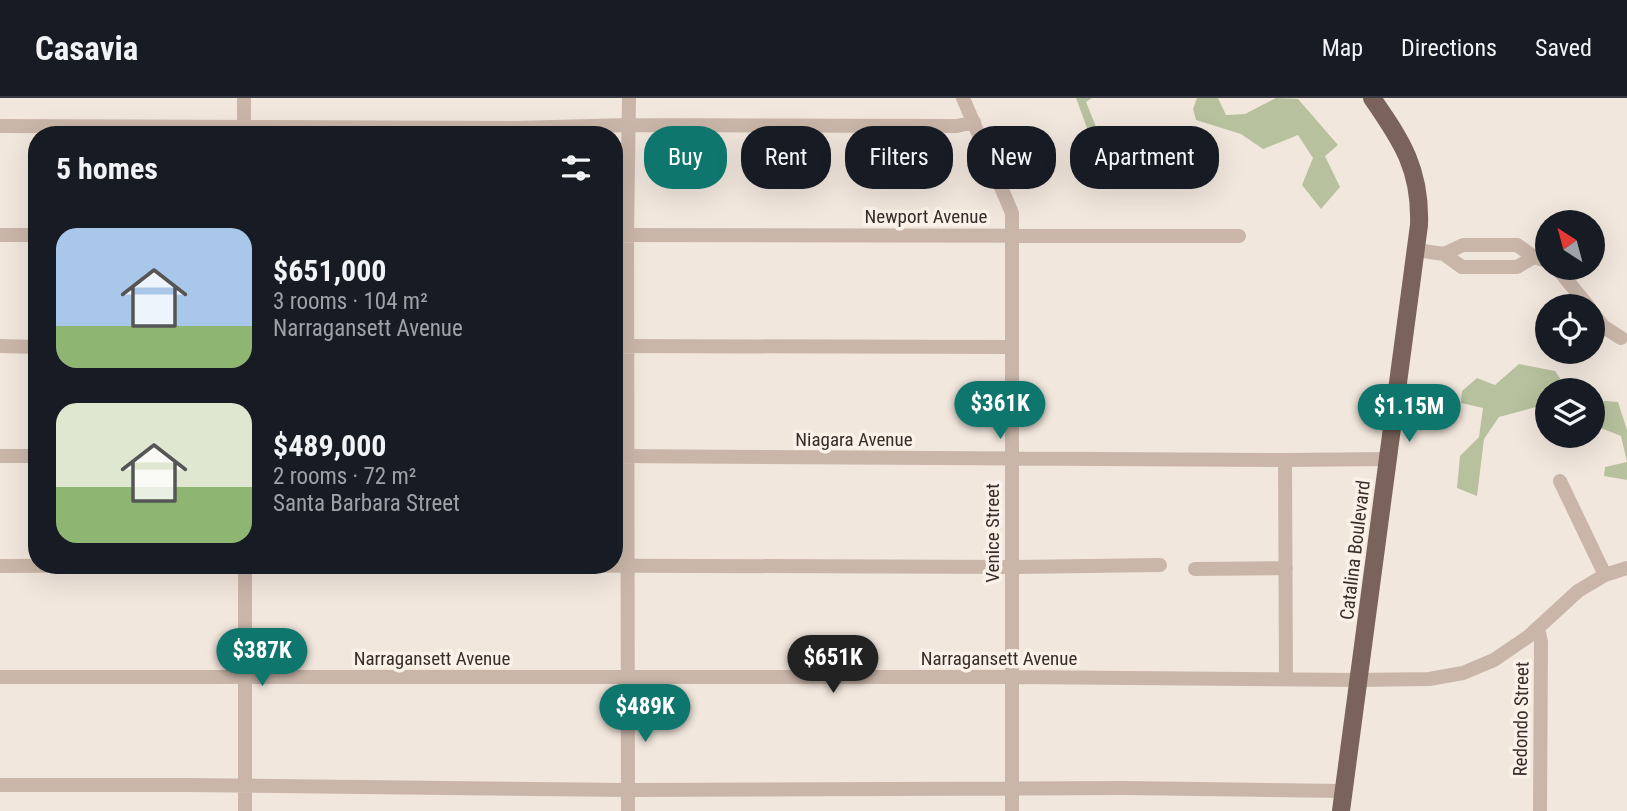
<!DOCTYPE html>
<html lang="en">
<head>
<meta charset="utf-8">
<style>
  body { margin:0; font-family:"Roboto Condensed",sans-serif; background:#20242c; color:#f1f3f6; height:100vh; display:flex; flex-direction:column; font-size:26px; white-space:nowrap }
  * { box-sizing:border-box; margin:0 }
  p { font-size:23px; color:#9ea1a6 }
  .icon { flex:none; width:38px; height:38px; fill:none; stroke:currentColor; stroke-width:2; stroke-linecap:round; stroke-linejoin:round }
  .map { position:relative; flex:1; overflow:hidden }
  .panel { position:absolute; left:28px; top:28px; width:595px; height:448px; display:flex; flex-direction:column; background:#171b24; border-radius:28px; box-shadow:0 7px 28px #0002 }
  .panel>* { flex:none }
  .top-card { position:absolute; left:644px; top:28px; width:665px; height:63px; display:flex; gap:14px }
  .needle { width:46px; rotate:324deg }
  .controls { position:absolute; left:1535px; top:112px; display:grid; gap:14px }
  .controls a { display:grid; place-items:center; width:70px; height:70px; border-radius:50%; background:#171b24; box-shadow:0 7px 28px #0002; font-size:35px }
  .price { position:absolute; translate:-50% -60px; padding:0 16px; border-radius:24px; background:#0f766e; color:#fff; font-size:23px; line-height:46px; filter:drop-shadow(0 2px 4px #0008) }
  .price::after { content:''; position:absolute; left:50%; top:42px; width:21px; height:16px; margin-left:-10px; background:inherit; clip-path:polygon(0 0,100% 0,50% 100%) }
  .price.selected { background:#222; color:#fff }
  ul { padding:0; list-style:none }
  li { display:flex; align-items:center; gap:21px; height:175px; padding:0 28px }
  li span { display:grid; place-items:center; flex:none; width:196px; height:140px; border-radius:21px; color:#555 }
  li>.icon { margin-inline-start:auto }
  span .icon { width:84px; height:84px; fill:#fffc; stroke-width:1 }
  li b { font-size:30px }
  h2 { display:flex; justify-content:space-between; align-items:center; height:84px; padding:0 28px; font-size:30px }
  .pill { padding:0 24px; border-radius:28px; background:#171b24; box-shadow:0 7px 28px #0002; font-size:24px; line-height:63px }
  .pill.selected { background:#0f766e; color:#fff }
  header { display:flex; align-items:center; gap:42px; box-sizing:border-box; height:98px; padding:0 35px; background:#171b24; border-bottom:2px solid #363941 }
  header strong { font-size:33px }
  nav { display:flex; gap:38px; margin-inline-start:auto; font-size:24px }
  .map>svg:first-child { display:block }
  .green { fill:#b7c19d }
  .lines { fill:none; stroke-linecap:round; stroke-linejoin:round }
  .minor { stroke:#cab6a9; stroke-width:14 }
  .major { stroke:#79635a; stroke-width:18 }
  .labels { text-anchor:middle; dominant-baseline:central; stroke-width:7; stroke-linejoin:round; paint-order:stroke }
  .street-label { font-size:19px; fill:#372d29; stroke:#faf1e9 }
</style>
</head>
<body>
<header>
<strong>Casavia</strong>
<nav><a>Map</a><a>Directions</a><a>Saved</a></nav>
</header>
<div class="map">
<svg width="1627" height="713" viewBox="0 0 1627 713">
  <rect width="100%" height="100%" fill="#f2e7dd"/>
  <path class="green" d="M1076,0H1092L1086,4L1112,68L1102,71Z
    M1197,0H1218L1226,17L1245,16L1276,0L1298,1L1338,47L1325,58L1340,89L1321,111L1302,87L1313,60L1298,37L1263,51L1241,36L1196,22L1193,11Z
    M1519,266L1555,273L1568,292H1547V306L1499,319L1484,341L1477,398L1457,390L1460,358L1479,339L1483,310L1461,305L1462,293L1477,280L1495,287Z
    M1593,302L1618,304L1627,332V382L1604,378L1605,369L1627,364L1621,338L1593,327Z"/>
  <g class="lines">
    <path class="minor" d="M963,0L1012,115V713
      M0,28L516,30L629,27L935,28H957L974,24
      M244,35V0
      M0,137H37
      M614,137L1239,138
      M1416,152L1444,156L1463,147H1517L1534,159L1547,163
      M1444,156L1462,169H1517L1534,159
      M1557,170L1588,208
      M1592,214L1604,229L1621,240
      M0,248L37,249
      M614,248L1012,249
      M0,358H37
      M614,358L1285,362L1388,361
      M1285,362L1286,581
      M1560,383L1605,477
      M245,467V713
      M442,467L1012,469L1160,467
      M0,468L179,467
      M1195,471L1286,470
      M1538,530L1541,544L1540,713
      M0,579H1012L1359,582L1429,581L1463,575L1494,562L1529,538L1578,493L1605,477L1627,470
      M0,687H188L628,692L1124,690L1343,693
      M628,713L627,137L629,0"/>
    <path class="major" d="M1341,713L1419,127C1421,72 1402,43 1372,0"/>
  </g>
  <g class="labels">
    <g class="street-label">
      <text x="926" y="118">Newport Avenue</text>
      <text x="854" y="341">Niagara Avenue</text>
      <text transform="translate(992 435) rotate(-90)">Venice Street</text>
      <text transform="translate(1355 452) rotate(-83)">Catalina Boulevard</text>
      <text x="432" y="560">Narragansett Avenue</text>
      <text x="999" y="560">Narragansett Avenue</text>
      <text transform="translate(1521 621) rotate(-89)">Redondo Street</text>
    </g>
  </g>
</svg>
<div class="controls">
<a><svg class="needle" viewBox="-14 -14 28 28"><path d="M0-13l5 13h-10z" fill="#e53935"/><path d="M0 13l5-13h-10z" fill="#9ea1a6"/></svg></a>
<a><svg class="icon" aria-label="locate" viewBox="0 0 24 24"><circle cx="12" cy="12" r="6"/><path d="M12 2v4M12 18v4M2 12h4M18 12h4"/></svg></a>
<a><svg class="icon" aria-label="layers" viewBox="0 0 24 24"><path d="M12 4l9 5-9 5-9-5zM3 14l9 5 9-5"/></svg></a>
</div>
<b class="price" style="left:1000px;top:343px">$361K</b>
<b class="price" style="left:1409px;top:346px">$1.15M</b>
<b class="price" style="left:262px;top:590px">$387K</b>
<b class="price selected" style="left:833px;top:597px">$651K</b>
<b class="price" style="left:645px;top:646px">$489K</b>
<div class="top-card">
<a class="pill selected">Buy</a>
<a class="pill">Rent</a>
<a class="pill">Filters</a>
<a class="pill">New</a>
<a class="pill">Apartment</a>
</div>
<section class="panel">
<h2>5 homes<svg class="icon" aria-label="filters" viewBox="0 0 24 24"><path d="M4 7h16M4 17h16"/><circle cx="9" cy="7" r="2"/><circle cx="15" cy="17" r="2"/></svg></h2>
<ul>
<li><span style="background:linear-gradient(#a9c7e8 70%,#8fb573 0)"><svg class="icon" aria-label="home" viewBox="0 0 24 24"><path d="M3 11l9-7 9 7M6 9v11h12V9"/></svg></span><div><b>$651,000</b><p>3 rooms · 104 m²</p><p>Narragansett Avenue</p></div></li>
<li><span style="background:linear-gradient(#dfe7d0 60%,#8fb573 0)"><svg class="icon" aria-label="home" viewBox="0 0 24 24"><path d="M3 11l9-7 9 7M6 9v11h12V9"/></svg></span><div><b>$489,000</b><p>2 rooms · 72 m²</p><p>Santa Barbara Street</p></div></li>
</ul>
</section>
</div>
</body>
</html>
